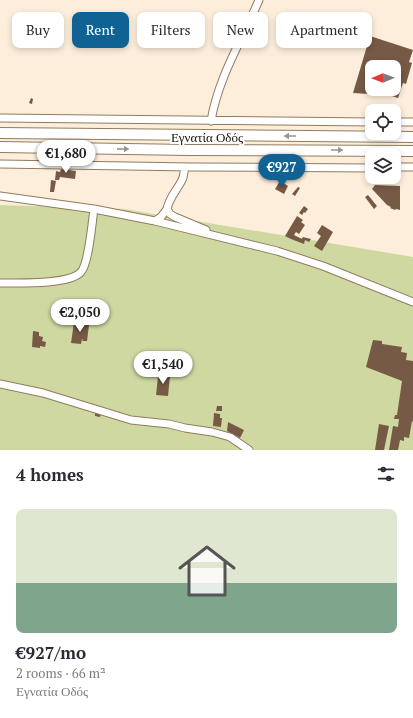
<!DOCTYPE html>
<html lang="en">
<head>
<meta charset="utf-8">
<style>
  body { margin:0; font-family:"PT Serif",serif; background:#f2f2f3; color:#2b2b33; height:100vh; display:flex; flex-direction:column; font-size:15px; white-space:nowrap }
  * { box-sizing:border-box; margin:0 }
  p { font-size:13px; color:#7c7c81 }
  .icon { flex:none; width:22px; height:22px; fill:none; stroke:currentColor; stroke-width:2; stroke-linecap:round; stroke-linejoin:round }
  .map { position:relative; height:450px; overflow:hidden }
  .drawer { display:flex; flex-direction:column; background:#fff; flex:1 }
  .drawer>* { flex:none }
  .hud { position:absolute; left:12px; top:12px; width:389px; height:36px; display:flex; gap:8px }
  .needle { width:26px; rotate:269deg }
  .tools { position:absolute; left:365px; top:60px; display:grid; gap:8px }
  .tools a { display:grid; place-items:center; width:36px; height:36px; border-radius:8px; background:#fff; box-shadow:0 2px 6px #0003; font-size:20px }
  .price { position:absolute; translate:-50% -34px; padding:0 9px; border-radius:14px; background:#fff; color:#222; font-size:13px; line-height:26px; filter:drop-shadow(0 1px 2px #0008) }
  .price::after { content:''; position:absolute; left:50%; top:24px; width:12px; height:9px; margin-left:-6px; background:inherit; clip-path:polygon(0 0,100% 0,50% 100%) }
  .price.current { background:#116294; color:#fff }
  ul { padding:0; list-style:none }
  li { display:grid; align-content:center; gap:8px; height:212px; padding:0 16px }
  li+li { border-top:1px solid #e1e1e2 }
  li span { display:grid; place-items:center; height:124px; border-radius:8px; color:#555 }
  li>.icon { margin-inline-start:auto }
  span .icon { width:72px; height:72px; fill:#fffc; stroke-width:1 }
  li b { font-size:17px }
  h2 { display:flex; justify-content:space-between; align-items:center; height:48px; padding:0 16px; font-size:17px }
  .tag { padding:0 14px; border-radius:8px; background:#fff; box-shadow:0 2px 6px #0003; font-size:14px; line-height:36px }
  .tag.current { background:#116294; color:#fff }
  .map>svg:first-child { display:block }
  .green { fill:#d0d8a2 }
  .building { fill:#765a45; fill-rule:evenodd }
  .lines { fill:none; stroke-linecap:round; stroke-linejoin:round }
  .minor-casing { stroke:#917b5e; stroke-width:9 }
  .highway-casing { stroke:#917b5e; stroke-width:12 }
  .minor { stroke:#fff; stroke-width:7 }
  .highway { stroke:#fff; stroke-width:10 }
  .oneway { fill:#989590 }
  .labels { text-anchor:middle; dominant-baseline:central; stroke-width:4; stroke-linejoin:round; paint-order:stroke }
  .street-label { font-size:13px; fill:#1b1308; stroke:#fefefe }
</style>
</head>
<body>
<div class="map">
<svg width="413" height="450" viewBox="0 0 413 450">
  <rect width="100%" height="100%" fill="#fceedb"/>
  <path class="green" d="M0,205L124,209L413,257V450H0Z"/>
  <path class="building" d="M370,36L413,50L409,62L412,63L406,84L403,83L398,98L380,92L370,91L369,94L353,93ZM372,67H394V89H372Z
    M31,98L33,99L32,104L29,103Z
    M61,169L76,171L75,179L60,177L59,180H55L56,171L60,172Z
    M51,180L56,181L54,192H50Z
    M280,181L288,186L284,194L275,189Z
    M375,185L400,186V210L396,209L395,210L390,208L391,207L387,205L372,189Z
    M298,187L300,188L295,196L292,194Z
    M368,195L377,206L374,209L365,197Z
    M304,206L308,209L305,213L304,212L302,215L299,213Z
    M297,216L303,220L301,222L305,225L299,234L296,232L294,235L302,239L303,237L311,239L309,242L305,240L304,244L291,239L285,236Z
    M322,225L333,232L322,251L314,246L321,236L317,233Z
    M74,322H81V324L89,325L87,341H82L83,340L82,339L81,344L71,343Z
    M33,331L39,332V336L43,337L42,341L46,342L45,347L40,346V348L32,347Z
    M373,340L382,341V344L402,347L401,352L407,353L406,360L413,361V422L412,421L409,438L404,437V441L400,440L398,450H389L393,426L398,427L399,419H394L395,415H397L402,381L366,367Z
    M171,370H175V376H173V372H171Z
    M156,373L170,376L168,396L156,395L158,377H156Z
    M217,406H222V411H216Z
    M95,412L101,413L100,417L95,416Z
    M214,413L220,414V418H222L221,427L213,426Z
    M228,422L244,430L240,438L227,431Z
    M379,424L389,426L384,450H375Z"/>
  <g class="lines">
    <defs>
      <path id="minor" d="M0,118L372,122
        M211,121C218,78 242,40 259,0
        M394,122H413
        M0,164L192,167L372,168
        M185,167C184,171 184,176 182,180C177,190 169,198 167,209L170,214L175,217L206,230
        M394,167H413
        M0,196L94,209L155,221L277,251L323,266L413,302
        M155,221L161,217L167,209
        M0,283C17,283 70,285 81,272C89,263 92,222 94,209
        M0,384L43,393L131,420L169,424L185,428L212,432L230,437L249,450"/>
      <path id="highway" d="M0,133L413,137
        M0,147L189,150L413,151"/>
    </defs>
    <use href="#minor" class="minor-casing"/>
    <use href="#highway" class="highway-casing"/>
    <use href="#minor" class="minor"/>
    <use href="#highway" class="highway"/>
  </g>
  <defs><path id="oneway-solid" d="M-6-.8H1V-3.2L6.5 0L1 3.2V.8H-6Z"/></defs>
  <g class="oneway">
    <use href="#oneway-solid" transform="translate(290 136) rotate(-180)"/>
    <use href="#oneway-solid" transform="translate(123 149) rotate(1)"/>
    <use href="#oneway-solid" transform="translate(337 150)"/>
  </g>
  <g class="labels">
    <g class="street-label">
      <text x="207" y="137">Εγνατία Οδός</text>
    </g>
  </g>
</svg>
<div class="tools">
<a><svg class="needle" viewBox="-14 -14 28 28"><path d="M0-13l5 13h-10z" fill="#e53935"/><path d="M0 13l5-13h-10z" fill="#7c7c81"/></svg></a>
<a><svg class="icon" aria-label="locate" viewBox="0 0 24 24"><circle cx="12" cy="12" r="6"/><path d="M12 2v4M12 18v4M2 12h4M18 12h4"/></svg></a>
<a><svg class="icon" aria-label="layers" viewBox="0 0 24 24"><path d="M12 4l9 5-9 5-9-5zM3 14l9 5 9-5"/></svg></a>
</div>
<b class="price" style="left:66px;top:174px">€1,680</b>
<b class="price current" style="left:282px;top:188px">€927</b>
<b class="price" style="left:80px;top:333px">€2,050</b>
<b class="price" style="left:163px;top:385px">€1,540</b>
<div class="hud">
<a class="tag">Buy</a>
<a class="tag current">Rent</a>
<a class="tag">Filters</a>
<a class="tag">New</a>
<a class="tag">Apartment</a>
</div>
</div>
<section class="drawer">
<h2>4 homes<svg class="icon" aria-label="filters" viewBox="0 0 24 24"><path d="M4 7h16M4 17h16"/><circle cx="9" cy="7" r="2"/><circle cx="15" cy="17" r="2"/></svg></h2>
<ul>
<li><span style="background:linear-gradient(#dfe7d0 60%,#7fa58c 0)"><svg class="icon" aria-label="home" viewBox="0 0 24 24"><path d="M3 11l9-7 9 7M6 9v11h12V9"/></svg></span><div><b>€927/mo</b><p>2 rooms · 66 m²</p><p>Εγνατία Οδός</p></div></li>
</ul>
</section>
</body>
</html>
